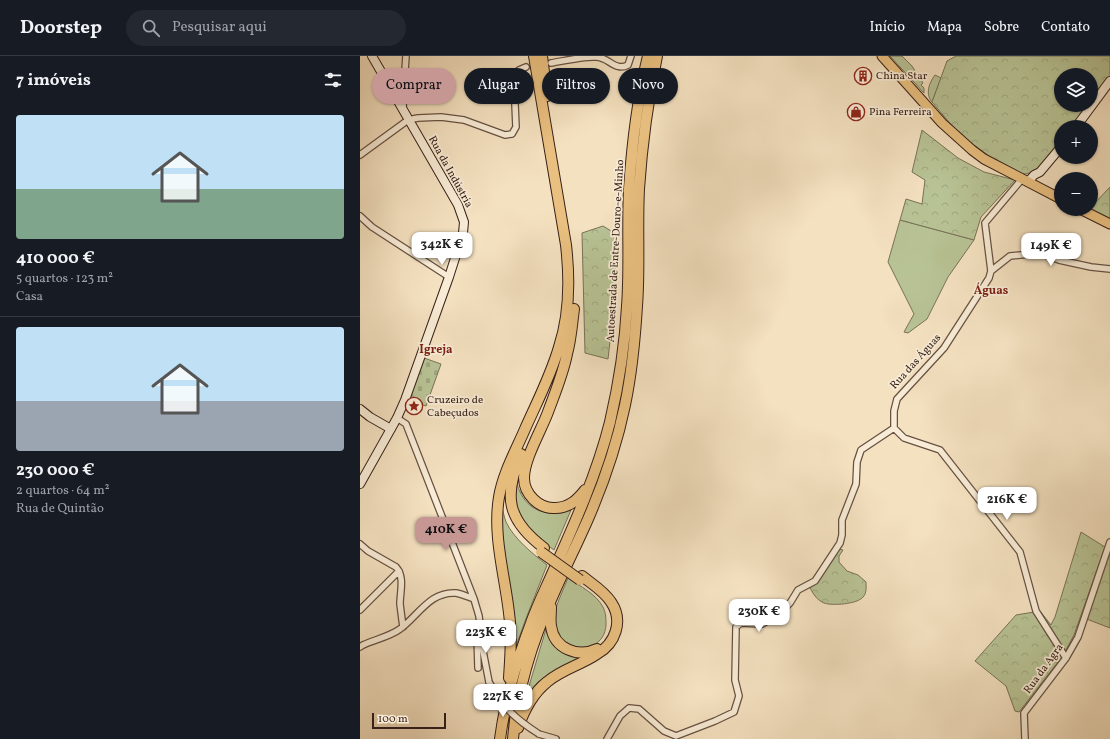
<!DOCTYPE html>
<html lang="pt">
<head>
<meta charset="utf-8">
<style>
  body { margin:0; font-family:Vollkorn,serif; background:#242831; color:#f1f3f6; height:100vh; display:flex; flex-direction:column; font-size:15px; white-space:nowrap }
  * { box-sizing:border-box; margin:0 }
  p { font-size:13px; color:#9ea1a6 }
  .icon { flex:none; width:22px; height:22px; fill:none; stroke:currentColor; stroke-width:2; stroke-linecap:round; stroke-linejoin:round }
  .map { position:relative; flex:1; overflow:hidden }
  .drawer { display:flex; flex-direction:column; background:#171b24; width:360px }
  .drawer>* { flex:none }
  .top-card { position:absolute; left:12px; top:12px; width:380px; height:36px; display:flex; gap:8px }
  .controls { position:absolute; left:694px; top:12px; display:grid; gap:8px }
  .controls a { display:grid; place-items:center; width:44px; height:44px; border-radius:50%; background:#171b24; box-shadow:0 1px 3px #0004; font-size:20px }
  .scale { position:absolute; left:12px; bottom:10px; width:74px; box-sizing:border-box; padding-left:4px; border:2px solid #382119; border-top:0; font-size:11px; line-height:14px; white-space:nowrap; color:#382119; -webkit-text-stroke:3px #f8ecd6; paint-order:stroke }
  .price { position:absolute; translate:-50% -34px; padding:0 9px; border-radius:8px; background:#fff; color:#222; font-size:13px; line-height:26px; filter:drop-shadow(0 1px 2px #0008) }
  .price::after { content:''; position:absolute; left:50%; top:24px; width:12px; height:9px; margin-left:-6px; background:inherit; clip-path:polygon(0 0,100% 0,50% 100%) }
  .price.on { background:#c59692; color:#111 }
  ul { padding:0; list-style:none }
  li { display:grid; align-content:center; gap:8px; height:212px; padding:0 16px }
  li+li { border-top:1px solid #363941 }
  li span { display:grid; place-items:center; height:124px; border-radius:4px; color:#555 }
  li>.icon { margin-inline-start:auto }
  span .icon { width:72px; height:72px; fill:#fffc; stroke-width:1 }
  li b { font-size:17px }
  h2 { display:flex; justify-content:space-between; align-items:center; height:48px; padding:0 16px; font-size:17px }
  .tag { padding:0 14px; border-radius:18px; background:#171b24; box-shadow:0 1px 3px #0004; font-size:14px; line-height:36px }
  .tag.on { background:#c59692; color:#111 }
  header { display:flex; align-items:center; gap:24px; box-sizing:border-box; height:56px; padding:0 20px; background:#171b24; border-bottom:1px solid #363941 }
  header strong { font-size:19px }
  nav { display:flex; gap:22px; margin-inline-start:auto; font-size:14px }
  .search { width:280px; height:36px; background:#242831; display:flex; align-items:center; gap:10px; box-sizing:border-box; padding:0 14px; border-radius:22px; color:#9ea1a6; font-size:15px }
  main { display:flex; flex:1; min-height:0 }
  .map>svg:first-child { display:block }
  .grass { fill:#b8c395; stroke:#787257 }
  .forest { fill:url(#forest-crowns); stroke:#787257 }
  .cemetery { fill:url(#cemetery-stones); stroke:#787257 }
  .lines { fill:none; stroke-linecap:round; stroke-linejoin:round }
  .street-casing { stroke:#675143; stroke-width:8 }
  .secondary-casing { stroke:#382119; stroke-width:10 }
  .primary-casing { stroke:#382119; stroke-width:11 }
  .highway-casing { stroke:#382119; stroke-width:12 }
  .street { stroke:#f8ecd6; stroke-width:5.5 }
  .secondary { stroke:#f8ecd6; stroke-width:8 }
  .primary { stroke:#eac080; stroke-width:9 }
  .highway { stroke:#eac080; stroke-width:10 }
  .street-bridge-casing { stroke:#675143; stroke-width:8; stroke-linecap:butt }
  .highway-bridge-casing { stroke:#382119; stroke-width:12; stroke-linecap:butt }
  .street-bridge { stroke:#f8ecd6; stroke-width:5.5 }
  .highway-bridge { stroke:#eac080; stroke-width:10 }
  .labels { text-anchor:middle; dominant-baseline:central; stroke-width:3.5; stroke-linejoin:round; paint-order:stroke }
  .poi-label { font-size:11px; fill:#382119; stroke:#f8ecd6; text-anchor:start }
  .street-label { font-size:11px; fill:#382119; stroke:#f8ecd6 }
  .neighbourhood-label { font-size:12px; font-weight:bold; fill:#7a1f14; stroke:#f8ecd6 }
</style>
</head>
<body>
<header>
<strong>Doorstep</strong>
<div class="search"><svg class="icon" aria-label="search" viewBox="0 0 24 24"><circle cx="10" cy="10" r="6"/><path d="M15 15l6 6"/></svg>Pesquisar aqui</div>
<nav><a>Início</a><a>Mapa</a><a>Sobre</a><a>Contato</a></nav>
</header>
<main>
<section class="drawer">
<h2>7 imóveis<svg class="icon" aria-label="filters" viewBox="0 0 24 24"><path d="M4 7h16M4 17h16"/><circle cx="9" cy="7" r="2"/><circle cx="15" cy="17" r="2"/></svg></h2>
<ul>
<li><span style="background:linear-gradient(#bfe0f5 60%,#7fa58c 0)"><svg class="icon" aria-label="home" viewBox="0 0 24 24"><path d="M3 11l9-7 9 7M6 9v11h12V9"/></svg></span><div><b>410 000 €</b><p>5 quartos · 123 m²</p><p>Casa</p></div></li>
<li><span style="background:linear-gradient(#bfe0f5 60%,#9aa5b1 0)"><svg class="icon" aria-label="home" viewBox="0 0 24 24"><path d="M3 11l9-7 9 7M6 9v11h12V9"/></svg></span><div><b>230 000 €</b><p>2 quartos · 64 m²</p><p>Rua de Quintão</p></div></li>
</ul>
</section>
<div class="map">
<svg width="750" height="683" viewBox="0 0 750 683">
  <defs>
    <pattern id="forest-crowns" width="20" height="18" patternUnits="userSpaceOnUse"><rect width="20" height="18" fill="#b8c395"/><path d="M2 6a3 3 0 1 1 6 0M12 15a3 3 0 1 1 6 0" fill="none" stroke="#9fa780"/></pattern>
    <pattern id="cemetery-stones" width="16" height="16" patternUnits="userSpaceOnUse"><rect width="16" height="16" fill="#b8c395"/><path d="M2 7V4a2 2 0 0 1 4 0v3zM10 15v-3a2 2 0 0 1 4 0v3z" fill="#9fa780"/></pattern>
  </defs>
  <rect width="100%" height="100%" fill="#f4e1c0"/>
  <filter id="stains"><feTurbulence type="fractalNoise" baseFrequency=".005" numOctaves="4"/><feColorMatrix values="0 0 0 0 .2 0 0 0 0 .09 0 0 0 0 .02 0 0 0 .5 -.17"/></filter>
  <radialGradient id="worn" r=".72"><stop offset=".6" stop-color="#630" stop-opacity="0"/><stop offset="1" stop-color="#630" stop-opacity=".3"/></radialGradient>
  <path class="grass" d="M530,0H542L552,10L563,27L561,29L564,32V37Z
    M575,19L581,22L572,46C565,38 569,27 575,19Z
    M540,164L614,184L588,221L567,263L548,277L544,276L554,258L528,206Z
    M156,425C162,446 173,457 195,457C200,457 205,453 211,454L194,494C176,481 155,465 154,441C154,436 156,430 156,425Z
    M141,448C143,454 144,461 146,466C154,483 173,498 187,509L165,565L154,596L141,467Z
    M208,522C220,530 236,538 243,551C246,557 246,563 246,569C244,602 192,599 194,560C195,551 204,532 208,522Z
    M186,573C192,595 205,601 227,601L192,617L178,626L166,640Z"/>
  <path class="forest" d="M596,0H750V21L731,46V19H701V49H729L712,71H701V85L684,108L674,116L665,118H660L636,105L600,79L572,46L587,5Z
    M562,74L598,102L624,116L655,124L621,161L614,184L540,164L546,143L562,148L565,124L552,116Z
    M750,131V164L729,153H731V151Z
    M243,170L256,178V232L248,303L225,297L222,177Z
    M721,476L745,491L714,579L702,601L659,656L655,655L646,630L615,605L656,559L680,555L691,569L695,561Z
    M750,486V572L724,562Z
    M479,493L483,494L479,500V506L487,515L498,519L506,526C506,531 507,537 503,541C498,548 472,550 464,547C457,544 454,539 450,532L459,524Z"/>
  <path class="cemetery" d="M64,302L81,308L66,350L49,344Z"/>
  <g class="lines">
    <defs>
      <path id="street" d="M191,7C203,5 225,0 236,1C249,1 255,16 268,9L271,0
        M43,52L44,29L46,0
        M0,99L48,64L58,62L81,61L104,64L145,79L152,78L156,71L154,25L159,14L166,11
        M662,123L625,167L631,215L629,222L584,292L537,343L534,355V372L544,382L580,394L660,496L676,555L706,602
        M0,160L12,171L89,221
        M631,215L650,200L680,197L699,204L731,211L750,213
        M37,362L46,368L114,543L119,560L123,595L129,626
        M0,488L8,495L36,511C45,521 40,536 40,548C41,556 42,564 43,571
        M0,554L39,515
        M0,591L3,589C14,584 31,580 40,573C58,560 70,535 96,537C102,538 108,541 114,543
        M118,612L117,580L121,576
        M179,678L196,683
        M247,683L260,660L269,652L279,653L304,675L316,680L355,665L374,656L379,640L375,624L376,571L381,567L402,568L418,559L430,547L438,534L455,525L480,487L482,479V464L496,428L497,406L501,394L534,372
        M665,683L664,657L706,602L718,581L750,486"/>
      <path id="secondary" d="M716,71L750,25
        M668,126L674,119L680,116L701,91
        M0,353L10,361L31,373
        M0,428L37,362L45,344L89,221L103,177L104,166L98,149L12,0"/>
      <path id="primary" d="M522,0L582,67L612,94L624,103L701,143
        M720,153L750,168"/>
      <path id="highway" d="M182,0L187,40
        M214,253C212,268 211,284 207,298C203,318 195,337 188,356C181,375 164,403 164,422C164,438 179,453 195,452C209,452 217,444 225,434
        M161,398C143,440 147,464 184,492
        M191,551C191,557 190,564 191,570C194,593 218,602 237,593
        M149,622C150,604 152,585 150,567C147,526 132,483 139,441C143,417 156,394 165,373C177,346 191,319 199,291C210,258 210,224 206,189L174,0
        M158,672C164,654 172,638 187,626C202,613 221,609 237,598C255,588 264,565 251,546C244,535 232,528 222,520
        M140,683C145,644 157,604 171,567C177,550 185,534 192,518C214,469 237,418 250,366C259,327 265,289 267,250C270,211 267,172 269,133C272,88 277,44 288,0
        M153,683C157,633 173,583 194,537C205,512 217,488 228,463C244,426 257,388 265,349C272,316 275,283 277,250C280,211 277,172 279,133C282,88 288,44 297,0"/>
    </defs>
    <use href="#street" class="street-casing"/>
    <use href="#secondary" class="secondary-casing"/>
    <use href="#primary" class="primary-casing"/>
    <use href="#highway" class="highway-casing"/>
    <use href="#street" class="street"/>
    <use href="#secondary" class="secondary"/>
    <use href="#primary" class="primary"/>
    <use href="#highway" class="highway"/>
    <defs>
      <path id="street-bridge" d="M129,626C144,652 154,662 179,678"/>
      <path id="highway-bridge" d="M181,496L220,524"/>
    </defs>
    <use href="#street-bridge" class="street-bridge-casing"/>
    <use href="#highway-bridge" class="highway-bridge-casing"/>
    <use href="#street-bridge" class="street-bridge"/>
    <use href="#highway-bridge" class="highway-bridge"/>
  </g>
  <defs>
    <symbol id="building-ring" viewBox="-11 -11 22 22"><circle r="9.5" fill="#f8ecd6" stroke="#8f2418" stroke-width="1.5"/><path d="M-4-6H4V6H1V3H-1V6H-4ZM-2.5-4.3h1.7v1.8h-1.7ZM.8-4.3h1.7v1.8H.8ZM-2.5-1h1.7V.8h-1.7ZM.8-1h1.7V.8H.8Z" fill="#8f2418"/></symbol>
    <symbol id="shop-ring" viewBox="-11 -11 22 22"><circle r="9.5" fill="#f8ecd6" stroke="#8f2418" stroke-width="1.5"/><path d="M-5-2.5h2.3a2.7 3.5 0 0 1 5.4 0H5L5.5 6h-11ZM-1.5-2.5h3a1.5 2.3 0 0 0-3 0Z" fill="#8f2418"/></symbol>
    <symbol id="sight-ring" viewBox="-11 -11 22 22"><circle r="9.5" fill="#f8ecd6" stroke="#8f2418" stroke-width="1.5"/><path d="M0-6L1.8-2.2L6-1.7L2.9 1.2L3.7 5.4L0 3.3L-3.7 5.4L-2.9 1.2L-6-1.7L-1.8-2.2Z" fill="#8f2418"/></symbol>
  </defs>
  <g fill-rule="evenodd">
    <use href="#building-ring" x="493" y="10" width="20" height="20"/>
    <use href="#shop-ring" x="486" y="46" width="20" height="20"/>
    <use href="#sight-ring" x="44" y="340" width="20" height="20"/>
  </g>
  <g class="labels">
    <g class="poi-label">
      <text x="516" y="20">China Star</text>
      <text x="509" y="56">Pina Ferreira</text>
      <text x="67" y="344">Cruzeiro de<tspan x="67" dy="13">Cabeçudos</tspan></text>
    </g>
    <g class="street-label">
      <text transform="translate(90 116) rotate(61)">Rua da Indústria</text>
      <text transform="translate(256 195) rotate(-87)">Autoestrada de Entre-Douro-e-Minho</text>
      <text transform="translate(556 306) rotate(-48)">Rua das Águas</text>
      <text transform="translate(684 613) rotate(-54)">Rua da Agra</text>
    </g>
    <g class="neighbourhood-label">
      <text x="631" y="235">Águas</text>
      <text x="76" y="294">Igreja</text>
    </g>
  </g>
  <rect width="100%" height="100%" filter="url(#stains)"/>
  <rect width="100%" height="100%" fill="url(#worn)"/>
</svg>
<div class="controls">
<a><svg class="icon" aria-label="layers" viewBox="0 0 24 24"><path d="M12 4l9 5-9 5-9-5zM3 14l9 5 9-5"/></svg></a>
<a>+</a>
<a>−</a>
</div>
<div class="scale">100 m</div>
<b class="price" style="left:82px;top:210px">342K €</b>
<b class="price" style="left:691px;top:211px">149K €</b>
<b class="price" style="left:647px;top:465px">216K €</b>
<b class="price on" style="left:86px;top:495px">410K €</b>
<b class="price" style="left:399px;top:577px">230K €</b>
<b class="price" style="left:126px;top:598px">223K €</b>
<b class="price" style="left:143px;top:662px">227K €</b>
<div class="top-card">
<a class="tag on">Comprar</a>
<a class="tag">Alugar</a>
<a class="tag">Filtros</a>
<a class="tag">Novo</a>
</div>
</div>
</main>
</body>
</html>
